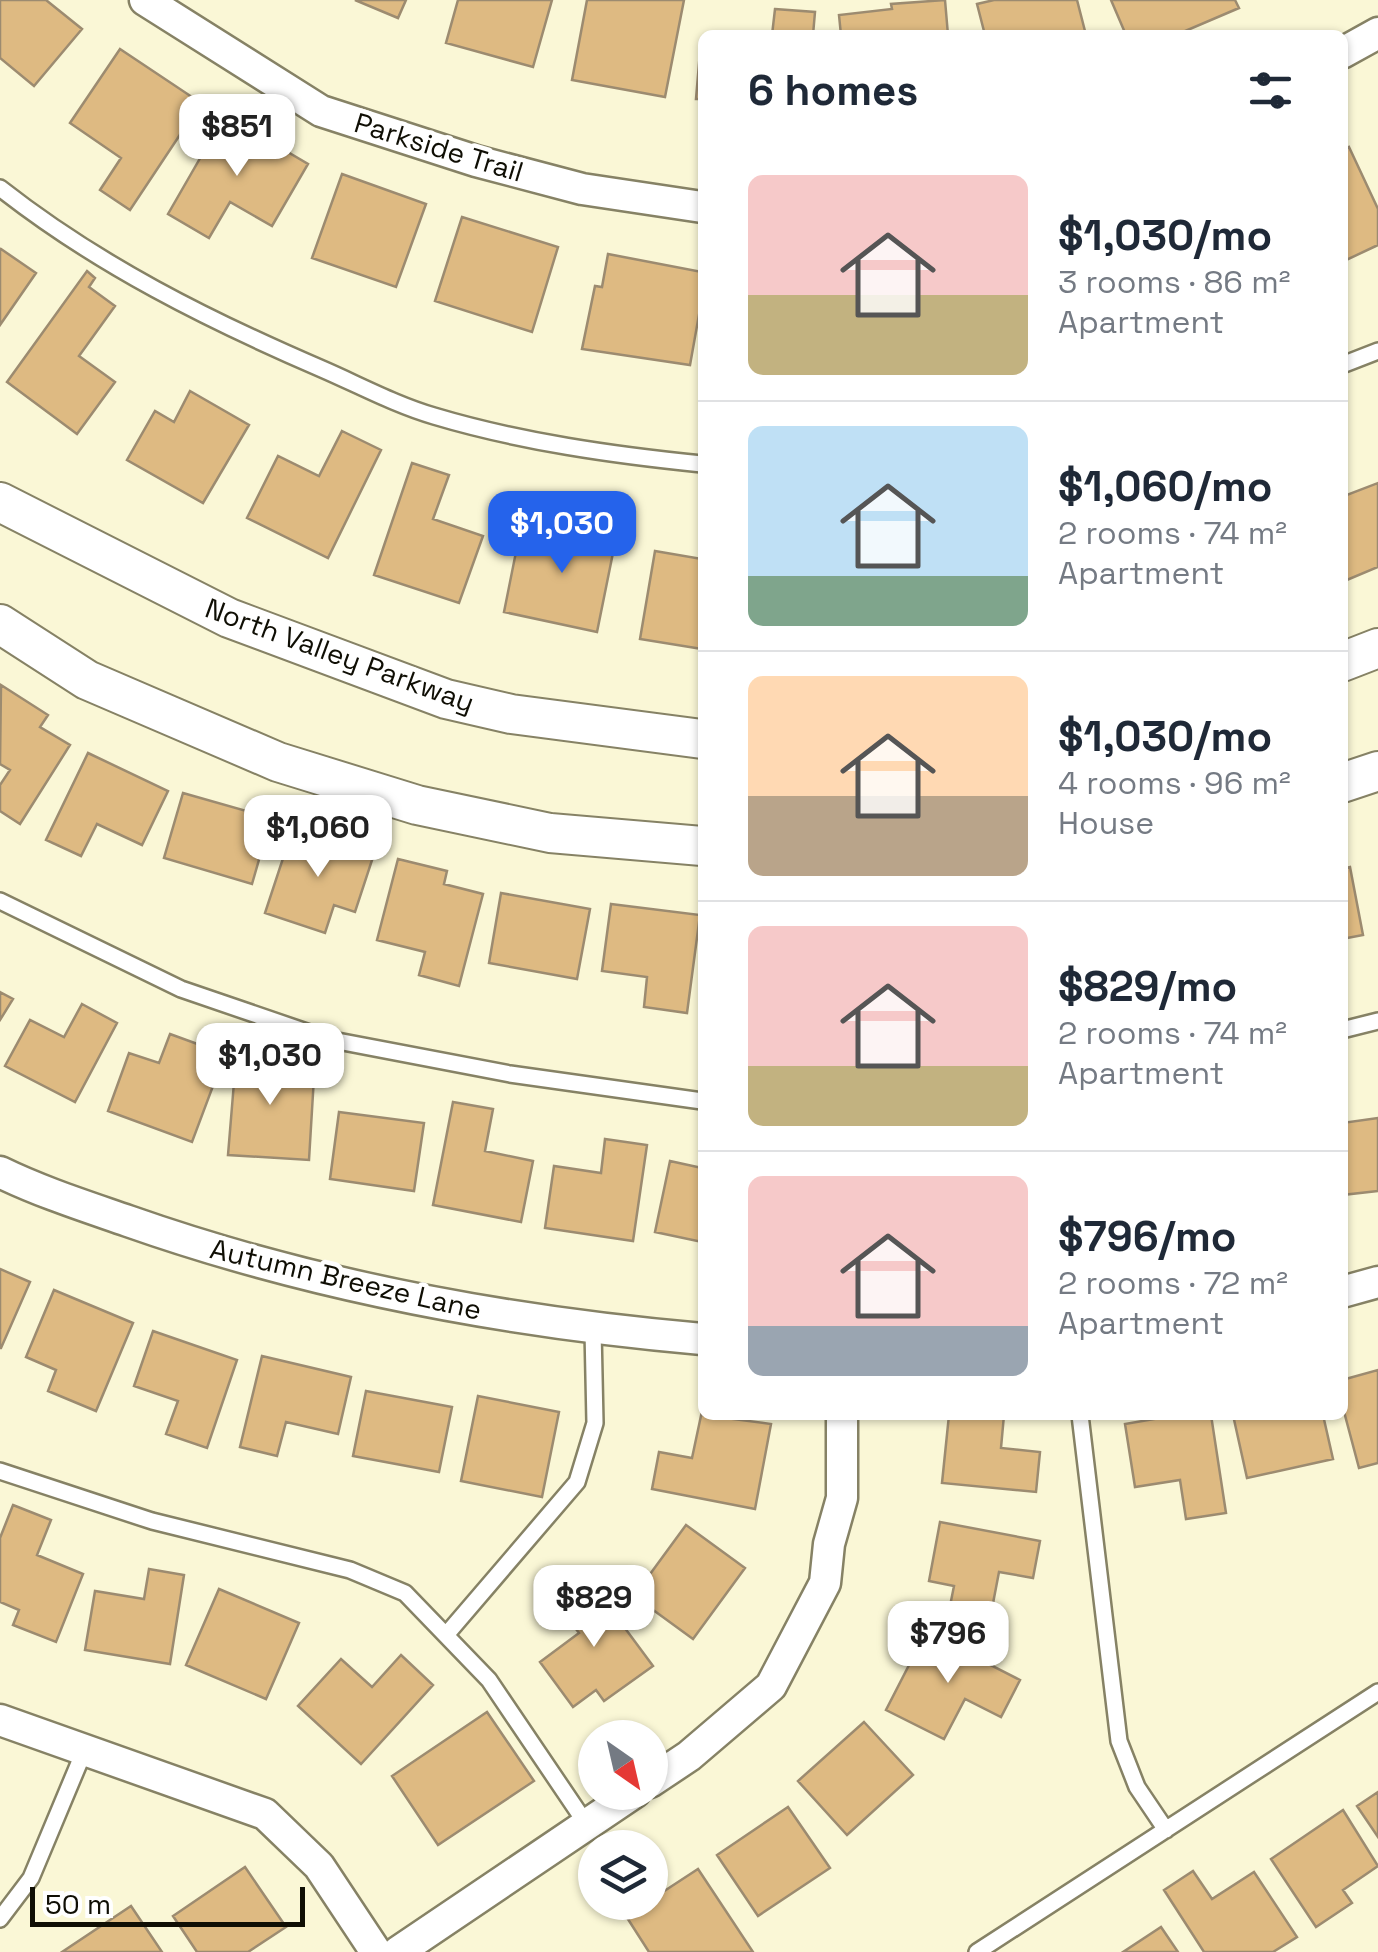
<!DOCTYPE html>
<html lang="en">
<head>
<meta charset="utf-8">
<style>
  body { margin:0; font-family:"Space Grotesk",sans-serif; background:#f6f6f7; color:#1f2937; height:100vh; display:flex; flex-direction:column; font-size:38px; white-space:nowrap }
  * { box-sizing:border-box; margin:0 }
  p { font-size:32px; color:#747a83 }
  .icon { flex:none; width:55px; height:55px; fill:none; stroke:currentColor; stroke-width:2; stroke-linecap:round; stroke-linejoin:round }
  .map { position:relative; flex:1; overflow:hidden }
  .sheet { position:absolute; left:698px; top:30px; width:650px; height:1390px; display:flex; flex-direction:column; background:#fff; border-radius:15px; box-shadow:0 2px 8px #0004 }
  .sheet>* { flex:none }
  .needle { width:65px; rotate:146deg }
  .buttons { position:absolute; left:578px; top:1720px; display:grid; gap:20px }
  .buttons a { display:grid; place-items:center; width:90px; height:90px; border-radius:50%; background:#fff; box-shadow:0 2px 8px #0004; font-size:50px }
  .scale { position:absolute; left:30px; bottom:25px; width:275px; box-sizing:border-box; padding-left:10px; border:5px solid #0f0e04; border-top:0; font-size:28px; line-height:35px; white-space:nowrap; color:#0f0e04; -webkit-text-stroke:8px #fff; paint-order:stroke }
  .price { position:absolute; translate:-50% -85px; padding:0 22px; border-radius:20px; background:#fff; color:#222; font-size:32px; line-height:65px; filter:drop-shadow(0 2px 5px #0008) }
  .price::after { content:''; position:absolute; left:50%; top:60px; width:30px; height:22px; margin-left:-15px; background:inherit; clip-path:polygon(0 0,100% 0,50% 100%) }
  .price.current { background:#2563eb; color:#fff }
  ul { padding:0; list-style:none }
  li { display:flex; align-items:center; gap:30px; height:250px; padding:0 50px }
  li+li { border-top:2px solid #e0e1e3 }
  li span { display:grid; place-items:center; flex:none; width:280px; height:200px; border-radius:15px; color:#555 }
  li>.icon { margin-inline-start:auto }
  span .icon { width:120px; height:120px; fill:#fffc; stroke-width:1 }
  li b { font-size:42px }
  h2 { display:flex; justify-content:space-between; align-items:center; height:120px; padding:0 50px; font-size:42px }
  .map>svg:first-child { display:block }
  .building { fill:#deba82; stroke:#9c8b70; stroke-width:2.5 }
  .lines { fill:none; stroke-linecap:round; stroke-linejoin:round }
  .service-casing { stroke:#868265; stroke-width:20 }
  .minor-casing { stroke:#868265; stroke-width:35 }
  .tertiary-casing { stroke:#868265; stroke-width:42 }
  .service { stroke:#fff; stroke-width:15 }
  .minor { stroke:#fff; stroke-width:30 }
  .tertiary { stroke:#fff; stroke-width:38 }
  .labels { text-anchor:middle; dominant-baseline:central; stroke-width:9; stroke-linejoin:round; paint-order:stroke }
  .street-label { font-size:28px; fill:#0f0e04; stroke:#fff }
</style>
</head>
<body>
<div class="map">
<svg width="1378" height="1952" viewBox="0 0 1378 1952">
  <rect width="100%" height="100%" fill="#faf7d6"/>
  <path class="building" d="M0,0H46L82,29L34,86L0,58Z
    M355,0H406L398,18Z
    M458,0H552L533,67L446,43Z
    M587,0H684L665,97L572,80Z
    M945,0L948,35H841L839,15L892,9L891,4Z
    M994,0H1077L1086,35H985L977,4Z
    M1111,0H1235L1239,8L1176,35H1126Z
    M775,9L815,12L813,35H772Z
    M701,40H702V99H696Z
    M120,49L201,103L130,210L100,190L121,158L70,123Z
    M225,115L308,164L272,226L230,202L209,238L168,214Z
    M1349,147L1378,209V245L1342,262V150Z
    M342,174L426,204L396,287L312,258Z
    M462,217L558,247L532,332L435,301Z
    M1,249L36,273L0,325V251Z
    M608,254L702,272V298L690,365L582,349L595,286L602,287Z
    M87,271L95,278L89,287L115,306L79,356L115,382L77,434L7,382Z
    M190,391L249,425L203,503L127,460L155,411L174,422Z
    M342,431L381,450L328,558L247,518L278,456L319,476Z
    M412,463L449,475L433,519L483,536L459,603L374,575Z
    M1378,483V567L1342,582V484L1347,495Z
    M572,524L617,533L597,632L504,612L521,527L569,537Z
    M655,551L702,559V649L640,639Z
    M1,685L48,715L40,727L70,745L20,824L0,811V785L10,770L0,764Z
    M88,753L168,791L142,845L97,824L81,856L46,840Z
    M183,793L271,818L252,884L164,858Z
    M293,828L374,854L355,912L334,905L325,933L265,913Z
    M398,859L447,871L444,884L483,894L459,986L419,975L425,952L377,940Z
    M1350,867L1363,935L1342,939V869Z
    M501,893L590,909L577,979L489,963Z
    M611,904L700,915L687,1013L644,1007L647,977L602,971Z
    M0,992L13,999L0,1020Z
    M82,1004L117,1023L75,1102L5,1066L30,1020L64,1037Z
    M170,1034L225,1054L192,1142L108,1111L129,1053L159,1063Z
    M237,1046L282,1049L281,1074L314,1077L309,1160L228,1155Z
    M453,1102L493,1109L485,1151L533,1161L521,1222L433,1205Z
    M339,1112L424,1123L414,1191L330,1179Z
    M1378,1118V1191L1342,1195V1123Z
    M605,1139L647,1145L633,1241L545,1228L554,1166L601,1173Z
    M670,1161L702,1168V1242L655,1232Z
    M0,1269L30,1282L1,1348H0Z
    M54,1290L133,1323L96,1411L48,1391L56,1370L26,1357Z
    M153,1331L237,1360L207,1448L166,1434L178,1401L134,1386Z
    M262,1356L351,1377L338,1434L286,1422L277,1456L240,1447Z
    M1378,1370V1463L1359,1468L1342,1404V1380Z
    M366,1391L452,1407L439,1472L353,1456Z
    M478,1396L559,1412L542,1497L461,1481Z
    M702,1411V1415L771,1424L755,1509L652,1489L659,1452L692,1458Z
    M949,1415H1004L1001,1448L1040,1452L1036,1492L942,1483Z
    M1177,1415H1211L1226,1513L1186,1519L1180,1480L1135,1487L1125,1424Z
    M1233,1415H1323L1333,1459L1247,1478Z
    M13,1505L51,1520L37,1555L83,1574L56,1642L13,1625L19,1610L0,1602V1538Z
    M940,1522L1040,1541L1033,1578L999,1572L990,1619L949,1611L954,1586L929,1581Z
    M686,1525L745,1568L693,1639L634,1596Z
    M149,1569L184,1575L170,1664L85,1650L95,1591L144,1599Z
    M590,1581L653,1666L604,1701L596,1690L573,1707L540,1662L579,1633L558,1605Z
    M219,1589L299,1623L266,1699L186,1665Z
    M926,1632L1020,1680L1001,1717L965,1699L944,1739L886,1710Z
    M401,1655L433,1685L361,1764L298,1706L341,1659L372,1687Z
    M487,1712L534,1781L438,1845L392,1776Z
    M864,1722L913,1775L847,1835L798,1781Z
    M1378,1792V1837L1357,1806Z
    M788,1807L830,1868L758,1916L717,1855Z
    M1343,1810L1378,1866L1343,1890L1352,1903L1316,1927L1271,1859Z
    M245,1867L286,1927L248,1952H197L173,1916Z
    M698,1869L753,1952H649L626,1916Z
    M1193,1871L1212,1899L1254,1872L1297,1937L1273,1952H1204L1164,1890Z
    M131,1906L162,1952H62Z
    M1161,1927L1178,1952H1123Z"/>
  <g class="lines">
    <defs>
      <path id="service" d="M0,188C98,265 208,320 322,369C359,385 396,405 434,416C521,442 613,455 702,464
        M1342,365L1378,351
        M0,901L181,989L327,1039L510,1074L702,1101
        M1342,1030L1378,1021
        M1080,1415L1119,1741L1137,1787L1166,1830
        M0,1471L152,1521L350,1570L405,1593L489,1680L587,1825
        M446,1635L577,1482L595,1423L593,1330
        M0,1919L31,1878L85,1749
        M977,1952L1378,1692"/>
      <path id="minor" d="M145,0L321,111L476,161L582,189L702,207
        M1342,53L1378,33
        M0,1172C41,1192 85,1206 128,1221C313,1286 508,1322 702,1339
        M1342,1292L1378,1282
        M0,1720L265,1814L319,1866L376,1952
        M650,1782L689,1756L771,1686L825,1583L829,1544L842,1498V1415
        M398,1952L635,1792"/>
      <path id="tertiary" d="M0,502L229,618L446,699L511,714L702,739
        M0,624L87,680L278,762L417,805L550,833L702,846
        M1342,662L1378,648
        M1342,783L1378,771"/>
    </defs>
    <use href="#service" class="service-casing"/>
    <use href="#minor" class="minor-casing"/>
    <use href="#tertiary" class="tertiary-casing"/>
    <use href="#service" class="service"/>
    <use href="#minor" class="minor"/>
    <use href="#tertiary" class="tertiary"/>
  </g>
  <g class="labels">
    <g class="street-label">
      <text transform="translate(439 147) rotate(17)">Parkside Trail</text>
      <text transform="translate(340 655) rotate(20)">North Valley Parkway</text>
      <text transform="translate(346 1279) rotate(13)">Autumn Breeze Lane</text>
    </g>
  </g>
</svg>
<div class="buttons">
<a><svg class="needle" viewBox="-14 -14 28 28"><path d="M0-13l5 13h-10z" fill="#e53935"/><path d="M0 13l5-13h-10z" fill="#747a83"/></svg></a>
<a><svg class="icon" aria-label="layers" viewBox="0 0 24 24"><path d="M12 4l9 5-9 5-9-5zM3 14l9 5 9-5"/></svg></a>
</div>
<div class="scale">50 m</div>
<b class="price" style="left:237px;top:179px">$851</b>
<b class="price current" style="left:562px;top:576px">$1,030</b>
<b class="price" style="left:318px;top:880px">$1,060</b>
<b class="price" style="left:270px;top:1108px">$1,030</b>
<b class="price" style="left:594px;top:1650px">$829</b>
<b class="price" style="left:948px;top:1686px">$796</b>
<section class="sheet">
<h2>6 homes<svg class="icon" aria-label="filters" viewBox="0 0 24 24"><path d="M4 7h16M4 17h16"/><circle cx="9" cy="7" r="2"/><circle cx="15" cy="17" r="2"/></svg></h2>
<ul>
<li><span style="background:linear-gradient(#f6c9c9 60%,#c2b280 0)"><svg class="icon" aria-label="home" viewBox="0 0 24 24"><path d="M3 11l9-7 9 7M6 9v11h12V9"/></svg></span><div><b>$1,030/mo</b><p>3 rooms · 86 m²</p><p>Apartment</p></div></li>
<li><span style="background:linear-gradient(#bfe0f5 75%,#7fa58c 0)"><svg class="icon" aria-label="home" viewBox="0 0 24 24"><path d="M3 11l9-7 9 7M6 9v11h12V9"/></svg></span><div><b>$1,060/mo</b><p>2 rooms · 74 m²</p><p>Apartment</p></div></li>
<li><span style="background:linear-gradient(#ffd9b3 60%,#b9a48a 0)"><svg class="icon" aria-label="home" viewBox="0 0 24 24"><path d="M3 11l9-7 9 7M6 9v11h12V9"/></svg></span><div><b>$1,030/mo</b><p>4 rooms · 96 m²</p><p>House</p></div></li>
<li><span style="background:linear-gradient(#f6c9c9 70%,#c2b280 0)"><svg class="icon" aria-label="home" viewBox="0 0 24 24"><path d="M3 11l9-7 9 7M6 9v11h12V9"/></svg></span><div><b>$829/mo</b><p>2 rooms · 74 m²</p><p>Apartment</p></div></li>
<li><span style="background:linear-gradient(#f6c9c9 75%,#9aa5b1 0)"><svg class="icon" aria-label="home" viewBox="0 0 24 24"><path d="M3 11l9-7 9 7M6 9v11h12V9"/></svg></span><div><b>$796/mo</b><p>2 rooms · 72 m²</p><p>Apartment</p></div></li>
</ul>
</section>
</div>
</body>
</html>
